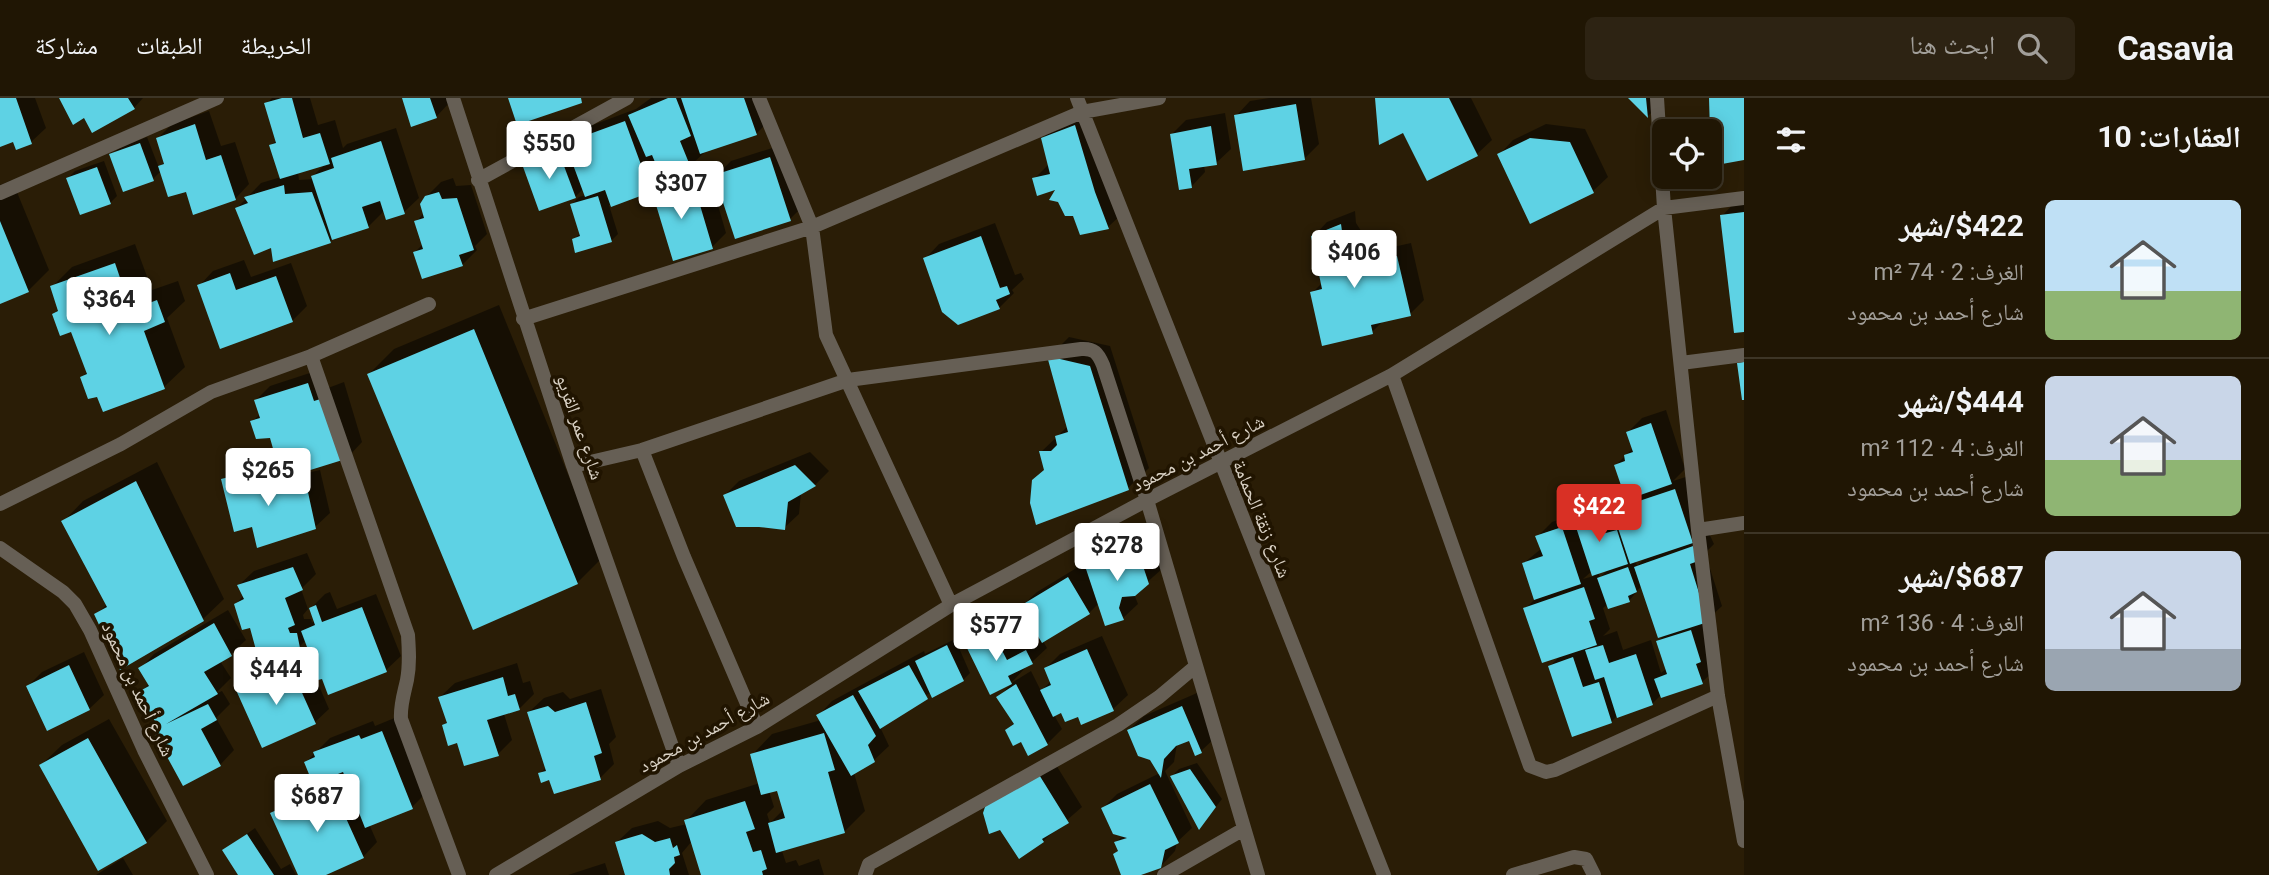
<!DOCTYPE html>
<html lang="ar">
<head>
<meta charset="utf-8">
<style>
  body { margin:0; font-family:Roboto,"Noto Naskh Arabic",sans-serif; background:#2d2313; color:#f1f3f6; direction:rtl; height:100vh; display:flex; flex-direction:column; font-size:26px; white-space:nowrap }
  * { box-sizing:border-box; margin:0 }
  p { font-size:23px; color:#a29f9a }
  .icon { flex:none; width:38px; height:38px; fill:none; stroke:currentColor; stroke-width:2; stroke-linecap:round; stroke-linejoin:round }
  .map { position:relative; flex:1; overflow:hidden; direction:ltr }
  .side { display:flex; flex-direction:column; background:#201604; width:525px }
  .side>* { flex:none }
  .controls { position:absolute; left:1652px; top:21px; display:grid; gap:14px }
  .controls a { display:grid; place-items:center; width:70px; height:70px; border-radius:10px; background:#201604; box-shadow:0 4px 18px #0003,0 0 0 2px #3d3526; font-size:35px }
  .price { position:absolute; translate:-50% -60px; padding:0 16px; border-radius:7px; background:#fff; color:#222; font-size:23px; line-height:46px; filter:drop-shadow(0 2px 4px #0008) }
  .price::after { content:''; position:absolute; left:50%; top:42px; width:21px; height:16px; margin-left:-10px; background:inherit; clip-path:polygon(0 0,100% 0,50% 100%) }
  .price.selected { background:#d93025; color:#fff }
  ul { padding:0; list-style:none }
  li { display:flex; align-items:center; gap:21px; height:175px; padding:0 28px }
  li+li { border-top:2px solid #3d3526 }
  li span { display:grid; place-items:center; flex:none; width:196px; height:140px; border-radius:10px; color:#555 }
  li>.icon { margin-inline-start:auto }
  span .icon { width:84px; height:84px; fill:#fffc; stroke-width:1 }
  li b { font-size:30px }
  h2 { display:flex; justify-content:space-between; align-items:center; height:84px; padding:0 28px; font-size:30px }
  header { display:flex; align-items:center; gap:42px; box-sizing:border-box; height:98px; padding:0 35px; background:#201604; border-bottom:2px solid #3d3526 }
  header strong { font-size:33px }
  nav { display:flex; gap:38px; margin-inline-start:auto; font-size:24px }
  .search { width:490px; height:63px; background:#2d2313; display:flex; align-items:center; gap:18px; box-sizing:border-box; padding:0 24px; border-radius:10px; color:#a29f9a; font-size:26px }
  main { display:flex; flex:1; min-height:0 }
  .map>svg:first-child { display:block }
  .shadow { fill:#0007; fill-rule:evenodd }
  .building { fill:#5ed2e4 }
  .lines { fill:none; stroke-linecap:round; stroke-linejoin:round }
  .minor { stroke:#665f55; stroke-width:14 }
  .labels { text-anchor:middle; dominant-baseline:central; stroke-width:7; stroke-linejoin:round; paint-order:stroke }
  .street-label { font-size:19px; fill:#d9d1c4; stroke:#201400 }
</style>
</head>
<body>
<header>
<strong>Casavia</strong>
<div class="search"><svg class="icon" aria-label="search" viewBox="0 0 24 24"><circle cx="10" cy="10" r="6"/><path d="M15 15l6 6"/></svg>ابحث هنا</div>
<nav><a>الخريطة</a><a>الطبقات</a><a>مشاركة</a></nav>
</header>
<main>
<section class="side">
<h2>العقارات: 10<svg class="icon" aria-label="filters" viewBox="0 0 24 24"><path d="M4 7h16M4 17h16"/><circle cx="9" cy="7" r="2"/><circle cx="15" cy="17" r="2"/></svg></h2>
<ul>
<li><span style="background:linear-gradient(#bfe0f5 65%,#8fb573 0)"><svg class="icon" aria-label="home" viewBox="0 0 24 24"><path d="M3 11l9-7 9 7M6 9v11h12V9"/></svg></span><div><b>$422/شهر</b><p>الغرف: 2 · 74 m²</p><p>شارع أحمد بن محمود</p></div></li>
<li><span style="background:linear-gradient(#c9d6e8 60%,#8fb573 0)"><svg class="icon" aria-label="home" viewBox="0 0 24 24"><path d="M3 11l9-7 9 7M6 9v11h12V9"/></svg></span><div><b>$444/شهر</b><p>الغرف: 4 · 112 m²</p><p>شارع أحمد بن محمود</p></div></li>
<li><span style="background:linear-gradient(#c9d6e8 70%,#9aa5b1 0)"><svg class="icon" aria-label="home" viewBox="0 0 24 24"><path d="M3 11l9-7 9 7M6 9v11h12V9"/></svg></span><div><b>$687/شهر</b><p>الغرف: 4 · 136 m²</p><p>شارع أحمد بن محمود</p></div></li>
</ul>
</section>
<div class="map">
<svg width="1744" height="777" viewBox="0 0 1744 777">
  <rect width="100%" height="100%" fill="#2a1d06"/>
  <path class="shadow" d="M0,0H35L46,30L31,44L14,42L0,47Z
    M61,0H143L134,10L85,18Z
    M272,0H310L318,27L335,22L343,50L347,46L396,30L419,100L404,114L387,120L385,112L368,129L334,140L330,143L272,148L237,110L261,85L281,79L271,47L277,42L266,6ZM325,66L313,78L314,81L299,82L298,74Z
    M403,0H449L450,4L436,19Z
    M651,0H763L771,21L756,36L706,53L689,69L694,88L711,83L726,135L712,149L653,89L609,107L618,136L611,143L574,142L580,135L572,106L579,99L586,97L584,90L575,99L524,66L538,52L574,38L582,31L636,11Z
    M1269,0H1311L1319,46L1305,60L1236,18L1250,3Z
    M1377,0H1471L1492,42L1477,56L1428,81L1404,32Z
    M1631,0H1661L1662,4L1648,18Z
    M209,13L221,48L235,44L249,86L235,101L187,91L161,73L153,81L111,57L119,50L147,39L159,70L165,63L158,40L172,26Z
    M1090,14L1123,115L1108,129L1075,116L1058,89L1034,81L1049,66L1043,40L1057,26Z
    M1225,15L1231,51L1216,65L1204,67L1205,74L1191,89L1172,36L1186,22Z
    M1546,26L1585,31L1608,79L1593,93L1531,123L1499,57L1513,42Z
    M785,46L804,107L790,121L716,78L731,63Z
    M104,63L117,98L110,105L68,80L75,73Z
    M453,80L456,88L471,87L487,136L475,148L477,152L462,167L415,154L423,146L416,124L424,115L426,99L441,84Z
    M12,82L49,172L28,193L0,205V87Z
    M1744,102V232L1736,233L1722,118L1736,103Z
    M1355,113L1356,125L1365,139L1381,135L1384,151L1411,145L1424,202L1410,216L1384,222L1372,234L1312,195L1323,184L1313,139L1327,124Z
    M995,125L1015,177L1021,175L1024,181L1012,192L1014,195L999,210L925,161L939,146Z
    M135,146L152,192L178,183L185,203L167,220L185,269L164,289L104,312L98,297L82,279L87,274L72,232L54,216L59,211L52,189L72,169Z
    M244,162L251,179L291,165L307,208L292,223L199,188L213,173Z
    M499,207L602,460L577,485L369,276L394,251Z
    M1069,239L1110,248L1149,370L1128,390L1038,425L1046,371L1041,354L1068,328L1049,259Z
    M322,271L328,290L344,284L362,344L348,359L297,374L298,377L320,372L330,415L315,429L253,427L223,382L238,368L277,357L271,338L252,324L260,316L256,302L270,288ZM286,356L293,378L285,380L280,358Z
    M1666,312L1685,371L1673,383L1689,378L1706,429L1714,446L1705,455L1722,508L1706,523L1717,570L1702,584L1660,598L1652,606L1617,618L1611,624L1550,568L1561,557L1525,511L1536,500L1524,465L1542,450L1538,438L1552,424L1575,416L1588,403L1608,396L1613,413L1627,400L1616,367L1633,350L1628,334L1642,320ZM1646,459L1637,468L1635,463ZM1609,470L1600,480L1598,474ZM1592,473L1594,478L1583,481ZM1642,487L1666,535L1658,544L1667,570L1661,575L1651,542L1623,552L1617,533L1603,538L1610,531L1603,510L1608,506L1629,503Z
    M810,354L829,373L815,387L801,395L799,416L784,430L725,397L739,383Z
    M157,364L224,501L203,521L121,570L96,517L107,506L63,424L83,403Z
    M1151,437L1163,470L1134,496L1138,506L1123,520L1099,505L1089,515L1043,543L1047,550L1032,564L1024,568L1025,570L1013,583L991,594L968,549L982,534L1007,522L1021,549L1041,539L1022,508L1037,494L1083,466L1085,470L1101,454Z
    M307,455L316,476L301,491L308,511L303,517L304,521H311L312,525L315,522L311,510L325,496L330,494L337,511L376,496L401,558L386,572L329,595L323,578L316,581L329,611L314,625L238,592L253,578L304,555L307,560L311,555L306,542L299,549L251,528L236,506L244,497L239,487L254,473Z
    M228,512L246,542L231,556L220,563L231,580L215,596L222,593L230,606L216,620L234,652L220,667L162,630L141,594L149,586L140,571L154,556Z
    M1102,538L1128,597L1113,611L1062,613L1054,617L1062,631L1047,646L1021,642L1007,632L1015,624L999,599L1013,584L1031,573L1041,593L1051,583L1046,570L1060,556Z
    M955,541L970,575L963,582L931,594L888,623L881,631L889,648L874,662L854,675L865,713L844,734L782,753L786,765L796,762L799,768L819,761L824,777H703L692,743L682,755L689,777H627L617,744L632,730L658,723L670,730L687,726L686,723L706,702L760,685L752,657L772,636L821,622L818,618L832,603L924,553L925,556ZM779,691L784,711L770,725L767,716L774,709L769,693Z
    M84,554L104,597L89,611L28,588L42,574Z
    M517,565L523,585L530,583L534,596L519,611L504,616L512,642L498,656L458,643L444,627L448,623L440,599L455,585Z
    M601,591L616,639L609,646L614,666L600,680H550L540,676L546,669L529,614L544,600L563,594L570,601Z
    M1197,595L1216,639L1201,653L1189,640L1177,646L1174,664L1165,673L1192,730L1177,744L1175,753L1161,768L1136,777H1123L1116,744L1124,737L1103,710L1117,696L1160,675L1129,632L1144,618Z
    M397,619L426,695L412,709L369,726L377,744L363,759L322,777H299L272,715L287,701L331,681L306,664L330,640L373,623L375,628Z
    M109,621L167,723L146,744L99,770L41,667L62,647Z
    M1053,662L1082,709L1043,743L1000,730Z
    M1197,665L1222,701L1205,723L1172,678L1179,671Z
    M255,730L281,771L290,766L296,777H240L225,752Z
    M123,760L133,777H96Z
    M605,765L609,777H568Z"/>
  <path class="building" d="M0,0H16L32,46L16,52L13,44L0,49Z
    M59,0H128L135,11L92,35L84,20L73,27Z
    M282,0H292L303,40L320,35L330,66L280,81L269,47L276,45L264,5Z
    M402,0H430L437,20L411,29Z
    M508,0H581L582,5L517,27Z
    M668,0H676L691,38L680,43L691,70L662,81L652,57L646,59L628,17Z
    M681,0H744L757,37L700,56Z
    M1375,0H1449L1478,58L1427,83L1403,35L1379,47Z
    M1628,0H1646L1648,20Z
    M1709,0H1744V62L1711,68Z
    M1296,6L1305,62L1243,73L1234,17Z
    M625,23L651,94L611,109L605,92L585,99L565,45Z
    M195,26L206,62L221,57L236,102L193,117L186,94L168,99L158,68L164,66L156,40Z
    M1075,27L1095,94L1109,131L1080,137L1073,118H1065L1058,104L1049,102L1055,92L1037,98L1032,80L1050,76L1041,40Z
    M1211,28L1217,67L1189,71L1192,90L1179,92L1170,36Z
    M1530,40L1570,44L1594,95L1530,126L1497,56Z
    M381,43L405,116L386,122L380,103L362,109L369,130L332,142L311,78L334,70L331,60Z
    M140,45L154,83L123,94L109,56Z
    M558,52L576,100L539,113L522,66Z
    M770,59L791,123L735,141L714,77Z
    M97,69L111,106L80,117L66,80Z
    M674,80L680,102L697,97L713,151L673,163L650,87Z
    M284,87L285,96L312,94L331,145L273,164L271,150L254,157L235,110L248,105L244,99Z
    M439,94L442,101L457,100L474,152L459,157L463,168L422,181L413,154L423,151L414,123L424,120L420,106L425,98Z
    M598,98L612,144L575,155L572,141L580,138L570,106Z
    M1744,114V234L1734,235L1720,117Z
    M0,123L29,194L0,206Z
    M1341,126L1343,140L1350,153L1366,149L1370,164L1397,158L1411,218L1371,227L1373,236L1322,248L1310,194L1322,191L1311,138Z
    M981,138L1000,190L1007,188L1010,196L996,202L1000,211L958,227L942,214L923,160Z
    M115,165L131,212L157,202L165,224L144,233L165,291L103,314L97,299L88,301L80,279L87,276L71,234L60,238L52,216L58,213L50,188Z
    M230,175L236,192L276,178L293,224L220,251L197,187Z
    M474,231L578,486L473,532L367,276Z
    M1047,258L1090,268L1129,392L1036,427L1030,405L1032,382L1044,372L1039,353H1051L1057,347L1055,338L1068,334Z
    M1744,264V302H1742L1737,265Z
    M308,285L314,303L330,298L349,360L291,378L285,358L276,361L270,340L256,341L250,323L260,320L254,302Z
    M1651,325L1672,386L1626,402L1614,367L1625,363L1624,357L1633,354L1626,334Z
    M795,367L816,388L788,404L785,432L759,429H736L723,397Z
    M265,370L271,394L306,385L316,431L257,450L252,429L234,434L221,381Z
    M136,383L204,523L120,572L94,516L107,509L61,423Z
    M1675,391L1693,445L1630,466L1612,412Z
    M1593,410L1602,436L1617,432L1628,466L1592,478L1572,417Z
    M1562,429L1581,486L1534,502L1522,465L1543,458L1535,438Z
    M1696,447L1701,462L1690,466L1708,524L1658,540L1634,469Z
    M1137,450L1149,486L1135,498L1122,499L1119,510L1124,522L1105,528L1085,468Z
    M293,469L303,492L285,500L295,527L288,530L290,535H297L300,550L259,563L250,530L242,532L234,506L244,501L237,487Z
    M1628,469L1637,494L1628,498L1630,504L1608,511L1597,480Z
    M1068,479L1090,516L1042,545L1020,508Z
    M1584,489L1595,521L1589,523L1597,547L1542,565L1523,510Z
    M316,507L322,524L362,509L387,574L328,597L322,581L314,583L305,560L310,557L301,533L315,527L309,510Z
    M214,525L232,558L204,574L218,596L166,626L208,606L217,622L201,631L221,668L183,688L154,635L159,630L138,594L149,588L138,570Z
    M1691,532L1701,564L1696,566L1703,586L1661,600L1654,581L1667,576L1656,543Z
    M993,535L1007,562L1026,552L1033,566L1008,578L1012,586L990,597L966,548Z
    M947,547L964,583L932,600L915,563Z
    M1603,547L1609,565L1636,556L1653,607L1617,620L1604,579L1595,582L1585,552Z
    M1087,551L1114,613L1081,627L1078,619L1065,624L1061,615L1053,619L1040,592L1051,587L1044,570Z
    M1573,559L1583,589L1599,584L1612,625L1572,639L1548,568Z
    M69,567L90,612L47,633L26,588Z
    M909,567L928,601L880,631L858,593Z
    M290,568L316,626L262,650L236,592Z
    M503,579L508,598L515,596L520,612L487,622L499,658L464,668L457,645L448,648L442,627L447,625L438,599Z
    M1016,586L1048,647L1028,658L1021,644L1013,648L1005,632L1014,626L996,599Z
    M853,597L876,638L868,647L875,664L851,678L816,617Z
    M586,604L602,655L594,658L601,682L554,696L549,682L541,685L538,675L546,673L527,614L548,608L555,614Z
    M1182,608L1202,655L1195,658L1189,643L1176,648L1164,661L1161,680L1150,662L1138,658L1127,632Z
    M382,633L413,711L365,730L343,674L313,686L304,664L315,659L313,654L359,637L361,641Z
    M824,635L835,672L828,674L845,735L776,755L768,725L785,720L777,693L761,697L750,656Z
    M88,640L147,745L98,773L39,667Z
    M1190,671L1216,709L1199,732L1170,678Z
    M1038,675L1069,725L1042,741L1044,744L1019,761L1000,732L989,736L983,715L986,706Z
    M1150,686L1179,745L1165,752L1161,770L1141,777H1121L1113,756L1118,753L1114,744L1127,740L1113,736L1101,710Z
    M331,687L364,760L326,777H298L270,715Z
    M745,703L755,731L746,734L753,754L761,752L767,771L762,773L763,777H701L684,722Z
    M247,736L274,777H238L222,752Z
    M642,736L655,744L670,740L673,750L677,747L680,757L674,759L675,765L669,771L670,777H625L615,744Z"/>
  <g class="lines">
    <path class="minor" d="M453,0L573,368L679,668
      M759,0L812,129L826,237L951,507
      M1077,0L1384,777
      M1657,0L1664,110L1698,432L1718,598L1744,743
      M478,82L627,0
      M0,95L217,0
      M523,221L812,129L1082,14L1159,0
      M311,258L408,537C409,552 410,567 407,582C404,596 400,607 401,621L459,777
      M1681,265L1744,257
      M1392,277L1530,668L1546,674L1555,672L1718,598
      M642,352L684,459L757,629
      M573,368L642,352L848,282L1081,251C1094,250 1098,255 1103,267L1147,402L1258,777
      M0,406L121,346L211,294L311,258L429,206
      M1698,432L1744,425
      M0,450L63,494L75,506L90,532L144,652L207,777
      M496,777L679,668L757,629L951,507L1147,402L1392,277L1664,110L1744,100
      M865,777L869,766L1118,627L1159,599L1196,568
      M1164,777L1244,731
      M1513,777L1574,759L1586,761L1594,777"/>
  </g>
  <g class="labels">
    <g class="street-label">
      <text transform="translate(580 329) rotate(71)">شارع عمر القريو</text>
      <text transform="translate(1198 355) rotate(-27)">شارع أحمد بن محمود</text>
      <text transform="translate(1262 421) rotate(68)">شارع زنقة الحمامة</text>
      <text transform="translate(138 591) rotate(65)">شارع أحمد بن محمود</text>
      <text transform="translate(704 634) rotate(-29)">شارع أحمد بن محمود</text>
    </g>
  </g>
</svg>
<div class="controls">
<a><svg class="icon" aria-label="locate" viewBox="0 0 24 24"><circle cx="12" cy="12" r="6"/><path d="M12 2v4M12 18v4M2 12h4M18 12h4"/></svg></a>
</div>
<b class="price" style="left:549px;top:83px">$550</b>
<b class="price" style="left:681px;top:123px">$307</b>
<b class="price" style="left:1354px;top:192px">$406</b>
<b class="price" style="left:109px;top:239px">$364</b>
<b class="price" style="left:268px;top:410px">$265</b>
<b class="price selected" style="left:1599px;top:446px">$422</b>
<b class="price" style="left:1117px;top:485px">$278</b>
<b class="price" style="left:996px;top:565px">$577</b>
<b class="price" style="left:276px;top:609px">$444</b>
<b class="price" style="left:317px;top:736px">$687</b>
</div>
</main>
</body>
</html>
